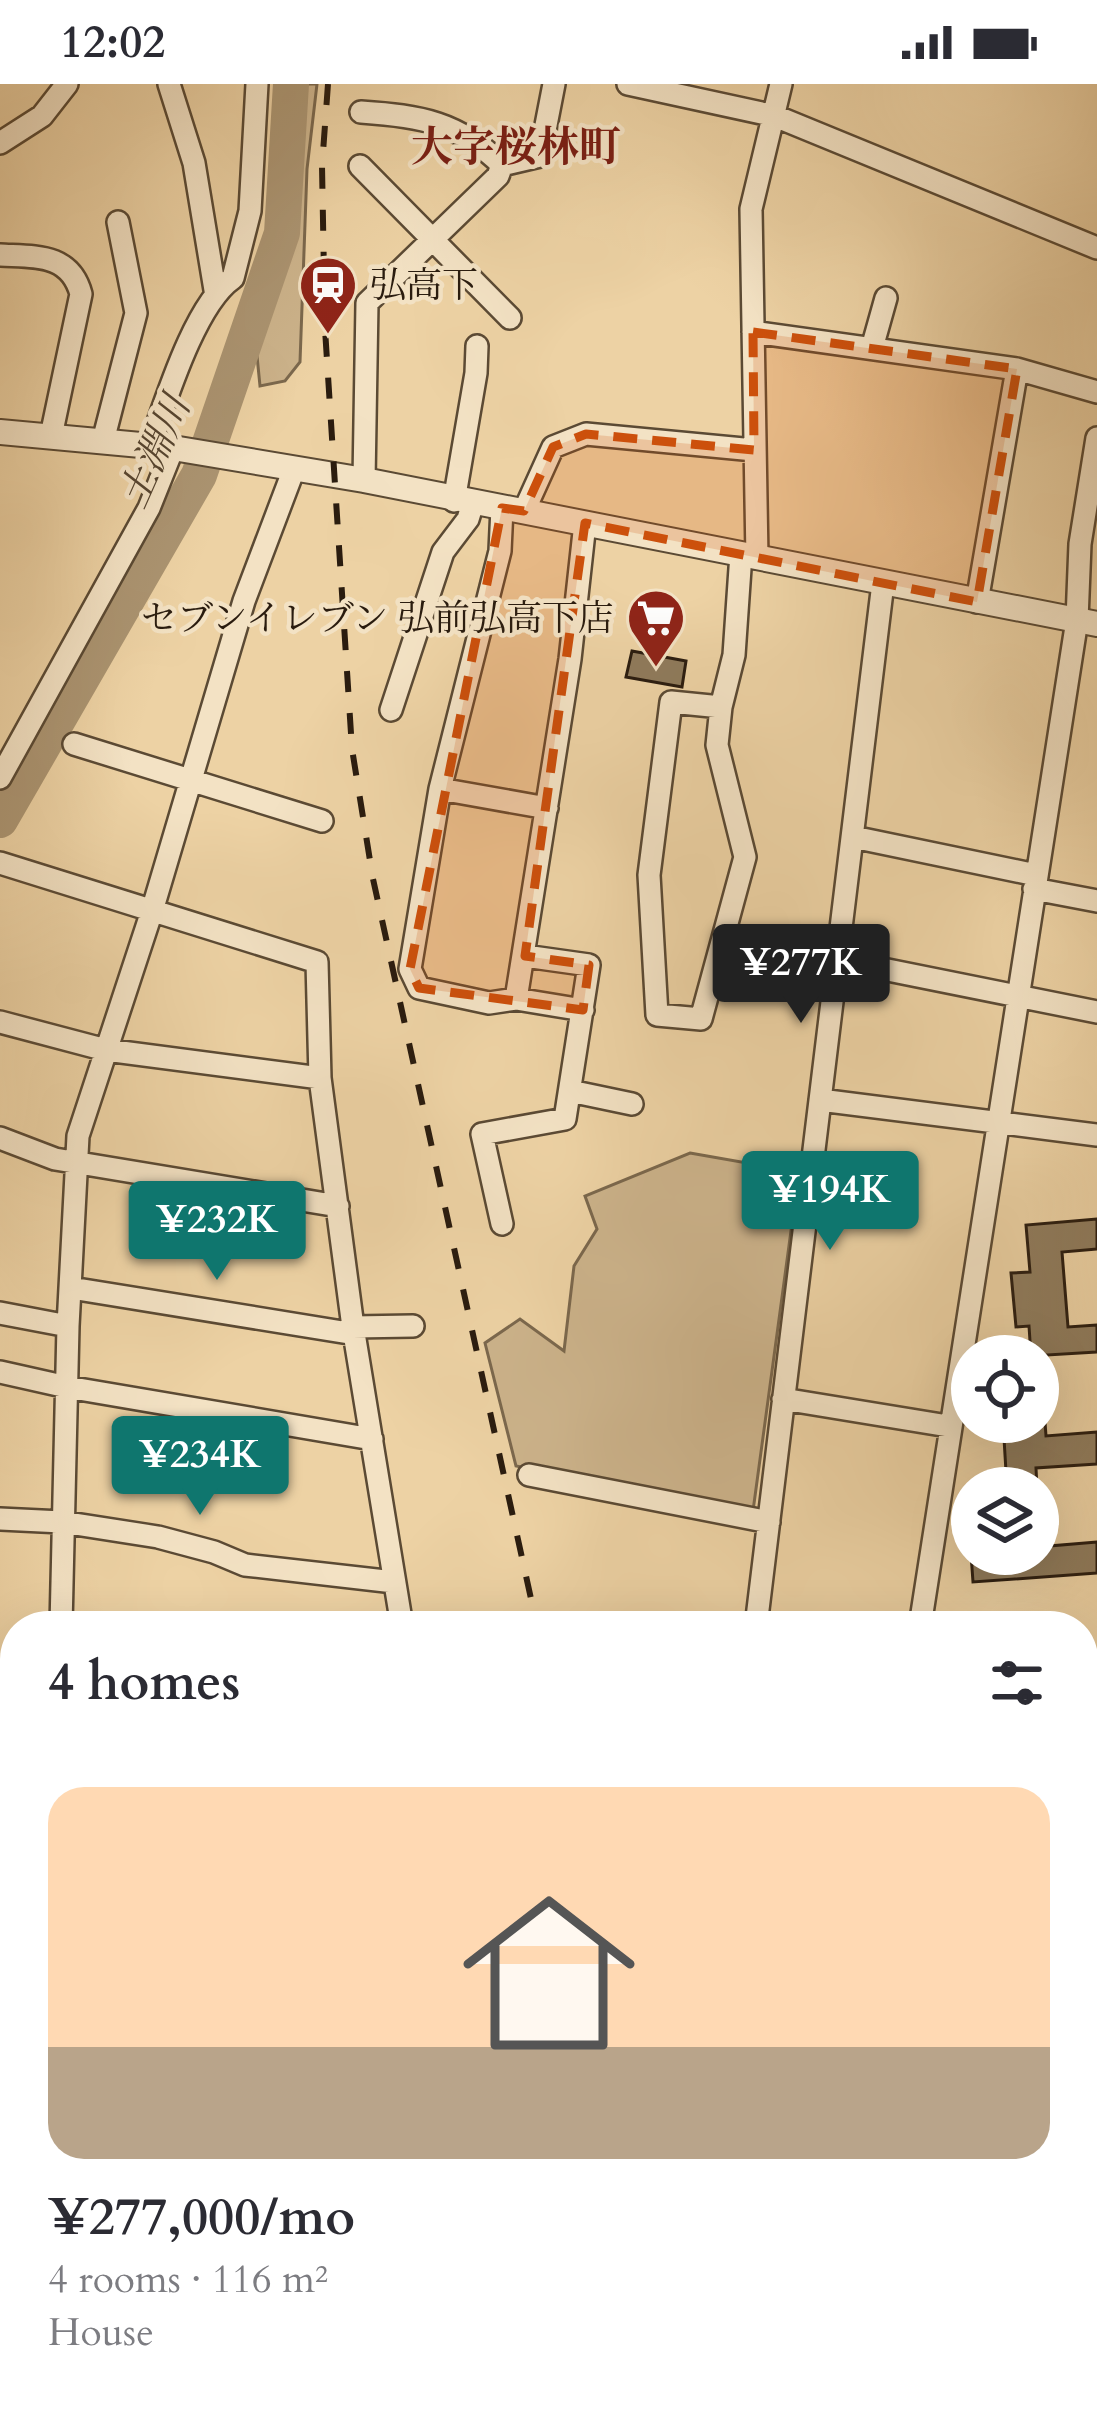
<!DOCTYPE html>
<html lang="en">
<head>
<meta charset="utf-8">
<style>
  body { margin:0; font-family:Cardo,"Noto Serif JP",serif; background:#f2f2f3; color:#2b2b33; height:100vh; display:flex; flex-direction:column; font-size:45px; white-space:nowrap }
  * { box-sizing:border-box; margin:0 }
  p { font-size:39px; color:#7c7c81 }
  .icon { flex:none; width:66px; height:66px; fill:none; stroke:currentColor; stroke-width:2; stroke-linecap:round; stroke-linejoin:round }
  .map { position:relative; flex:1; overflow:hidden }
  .sheet { position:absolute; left:0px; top:1527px; width:1098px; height:807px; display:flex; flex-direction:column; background:#fff; border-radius:48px 48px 0 0; box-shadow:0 12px 48px #0002 }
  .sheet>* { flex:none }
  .controls { position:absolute; left:951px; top:1251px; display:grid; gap:24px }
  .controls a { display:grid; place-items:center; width:108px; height:108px; border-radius:50%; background:#fff; box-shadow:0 12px 48px #0002; font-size:60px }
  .price { position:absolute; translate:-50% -102px; padding:0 27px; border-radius:12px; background:#0f766e; color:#fff; font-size:39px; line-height:78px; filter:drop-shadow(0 3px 6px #0008) }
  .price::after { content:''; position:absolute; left:50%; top:72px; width:36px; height:27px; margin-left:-18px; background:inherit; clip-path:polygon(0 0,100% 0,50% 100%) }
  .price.active { background:#222; color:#fff }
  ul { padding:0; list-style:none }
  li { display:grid; align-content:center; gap:24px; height:636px; padding:0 48px }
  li+li { border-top:3px solid #e1e1e2 }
  li span { display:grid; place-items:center; height:372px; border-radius:36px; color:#555 }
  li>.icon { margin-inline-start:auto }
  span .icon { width:216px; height:216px; fill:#fffc; stroke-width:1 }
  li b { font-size:51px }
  h2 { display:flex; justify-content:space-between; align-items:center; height:144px; padding:0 48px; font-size:51px }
  .status { display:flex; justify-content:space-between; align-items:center; height:84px; padding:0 60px; background:#fff; direction:ltr }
  .status svg { height:33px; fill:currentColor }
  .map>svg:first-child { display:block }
  .green { fill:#ccb38b; stroke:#7b684d; stroke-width:3 }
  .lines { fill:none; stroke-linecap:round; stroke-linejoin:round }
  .river { stroke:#ab9471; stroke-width:36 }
  .building { fill:#8f7b5c; stroke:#2a1c0f; stroke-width:3 }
  .minor-casing { stroke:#5b4a34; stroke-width:26 }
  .tertiary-casing { stroke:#5b4a34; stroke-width:28 }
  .minor { stroke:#f3e2c4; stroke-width:21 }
  .tertiary { stroke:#f3e2c4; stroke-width:24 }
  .rail { stroke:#2a1c0f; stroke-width:6; stroke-dasharray:21 21; stroke-linecap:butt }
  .marked { fill:#cc500c; fill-opacity:0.2; stroke:#cc500c; stroke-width:9; stroke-dasharray:24 15; stroke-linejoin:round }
  .labels { text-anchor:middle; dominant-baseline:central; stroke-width:9; stroke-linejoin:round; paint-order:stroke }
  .poi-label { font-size:36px; fill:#2a1c0f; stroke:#f3e2c4; text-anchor:start }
  .water-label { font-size:39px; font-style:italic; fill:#574631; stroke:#f3e2c4 }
  .quarter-label { font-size:42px; font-weight:bold; fill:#7a1f14; stroke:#f3e2c4 }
</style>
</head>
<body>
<div class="status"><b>12:02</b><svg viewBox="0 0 49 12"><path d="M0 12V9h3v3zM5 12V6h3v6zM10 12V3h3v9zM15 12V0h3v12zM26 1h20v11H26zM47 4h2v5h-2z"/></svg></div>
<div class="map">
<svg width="1097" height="2333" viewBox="0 0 1097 2333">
  <rect width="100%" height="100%" fill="#edd2a4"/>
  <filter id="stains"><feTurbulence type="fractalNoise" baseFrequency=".00167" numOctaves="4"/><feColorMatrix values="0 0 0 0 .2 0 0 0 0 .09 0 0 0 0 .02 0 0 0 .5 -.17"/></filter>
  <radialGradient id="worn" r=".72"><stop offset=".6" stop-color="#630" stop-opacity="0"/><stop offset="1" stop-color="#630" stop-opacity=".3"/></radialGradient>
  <path class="green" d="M303,0H317L307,85L300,278L285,297L260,302L256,262L290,139Z
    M690,1069L799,1088L753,1427L516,1382L485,1259L520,1235L564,1267L574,1182L597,1145L585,1112Z"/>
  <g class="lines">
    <path class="river" d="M0,736L199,391L282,149L291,0
      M0,2268L3,2333"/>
  </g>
  <path class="building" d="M632,567L686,577L682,603L626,593Z
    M1097,1135V1165L1062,1168L1068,1243L1097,1241V1268L1031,1272L1029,1242L1016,1243L1011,1189L1030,1188L1026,1141Z
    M1003,1338H1045L1046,1352L1097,1348V1380L1036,1384L1037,1404H1007Z
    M1097,1458V1489L973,1498L971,1470H1038V1463Z"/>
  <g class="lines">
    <defs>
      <path id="minor" d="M169,0L194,79L215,206
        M628,0L775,32L1097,164
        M361,28C421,32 458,38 502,81
        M0,59L42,32L67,0
        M360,82L510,234
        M0,171C35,173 70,169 81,210L51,352
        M753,248L1017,285L1097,308
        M872,264L886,214
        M103,357L136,229L118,138
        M150,361C166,316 195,220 233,194L250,127L257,0
        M364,396L367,219L498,92L502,81L540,72L554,0
        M454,417L476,289L477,262
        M502,424L500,467L440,705L547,724
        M524,427L553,363L586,350L754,366
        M757,474L751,125L781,0
        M977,518L1017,285
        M721,623L671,618L649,791L657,931L701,935L745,773L717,661L721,623L734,571L741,470
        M391,626L443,468L468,435L473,419
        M74,660L322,737
        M0,694L149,424L173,364
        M440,705L410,885L419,904L489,919L516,915L583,926
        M853,753L1036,791
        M0,779L317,878L320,994L353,1243L402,1542
        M1034,805L1097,817
        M838,876L1097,928
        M516,915L570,575L585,439
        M0,938L106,966L320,994
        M570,1007L632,1020
        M820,1016L1097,1051
        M0,1054L55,1075L338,1122
        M502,1140L482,1050L565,1035L589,881L525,872
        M71,1204L355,1250
        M0,1229L68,1242
        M353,1243L413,1242
        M0,1288L67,1303L372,1355
        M783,1315L948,1342
        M529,1391L769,1438
        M0,1435L62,1438L158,1453L214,1468L245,1481L394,1498
        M61,1542L68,1242L78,1052L152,827L244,517L294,385
        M756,1542L883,499
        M920,1542L1077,536L1080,460L1097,354
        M0,1665L15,1668
        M1083,1772L1097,1771
        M1083,2241L1097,2240
        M1083,2316L1097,2315
        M547,2319L597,2333
        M986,2327L1057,2319
        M139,2333L147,2319
        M277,2333L286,2319
        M405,2333L413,2319"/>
      <path id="tertiary" d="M0,348L173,364L364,396L1097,540"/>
    </defs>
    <use href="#minor" class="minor-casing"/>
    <use href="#tertiary" class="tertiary-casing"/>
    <use href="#minor" class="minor"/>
    <use href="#tertiary" class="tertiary"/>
    <path class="rail" d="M328,0L322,82L325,245L352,665L373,795L537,1542
      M724,2319L728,2333"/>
  </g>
  <path class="marked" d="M753,248L1017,285L977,518L585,439L525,872L589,881L583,926L419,904L410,885L502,424L524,427L553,363L586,350L754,366Z"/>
  <defs>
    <symbol id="station-pin" viewBox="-11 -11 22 30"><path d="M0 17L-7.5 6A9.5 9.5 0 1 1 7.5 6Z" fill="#8f2418" stroke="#f3e2c4"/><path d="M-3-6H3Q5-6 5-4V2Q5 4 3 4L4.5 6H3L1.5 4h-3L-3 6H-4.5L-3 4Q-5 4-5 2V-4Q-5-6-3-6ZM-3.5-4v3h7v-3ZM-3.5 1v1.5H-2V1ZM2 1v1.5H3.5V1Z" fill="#fff"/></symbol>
    <symbol id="supermarket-pin" viewBox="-11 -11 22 30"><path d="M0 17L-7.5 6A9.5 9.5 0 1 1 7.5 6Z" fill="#8f2418" stroke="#f3e2c4"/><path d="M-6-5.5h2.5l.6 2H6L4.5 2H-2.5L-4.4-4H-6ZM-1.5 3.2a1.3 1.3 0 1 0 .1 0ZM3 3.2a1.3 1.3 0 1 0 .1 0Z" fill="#fff"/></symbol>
  </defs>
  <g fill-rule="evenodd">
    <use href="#station-pin" x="295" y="168" width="66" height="90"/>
    <use href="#supermarket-pin" x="623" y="501" width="66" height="90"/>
  </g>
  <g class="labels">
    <g class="poi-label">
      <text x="370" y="201">弘高下</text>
      <text x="614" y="534" text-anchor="end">セブンイレブン 弘前弘高下店</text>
    </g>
    <g class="water-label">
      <text transform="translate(155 368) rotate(-66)">土淵川</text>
    </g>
    <g class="quarter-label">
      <text x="516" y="63">大字桜林町</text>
    </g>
  </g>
  <rect width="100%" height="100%" filter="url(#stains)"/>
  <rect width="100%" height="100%" fill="url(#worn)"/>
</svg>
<div class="controls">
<a><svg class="icon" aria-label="locate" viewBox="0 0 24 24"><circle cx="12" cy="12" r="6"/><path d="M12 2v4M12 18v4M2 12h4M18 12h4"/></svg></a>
<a><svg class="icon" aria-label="layers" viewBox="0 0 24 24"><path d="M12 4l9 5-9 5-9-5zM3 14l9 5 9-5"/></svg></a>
</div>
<b class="price active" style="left:801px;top:942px">¥277K</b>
<b class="price" style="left:830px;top:1169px">¥194K</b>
<b class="price" style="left:217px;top:1199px">¥232K</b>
<b class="price" style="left:200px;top:1434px">¥234K</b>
<section class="sheet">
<h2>4 homes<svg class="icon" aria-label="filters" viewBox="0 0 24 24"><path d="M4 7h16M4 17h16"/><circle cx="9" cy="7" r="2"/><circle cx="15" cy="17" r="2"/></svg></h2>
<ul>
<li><span style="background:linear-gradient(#ffd9b3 70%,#b9a48a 0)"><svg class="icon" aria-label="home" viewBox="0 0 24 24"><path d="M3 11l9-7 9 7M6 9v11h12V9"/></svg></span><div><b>¥277,000/mo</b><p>4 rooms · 116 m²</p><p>House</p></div></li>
</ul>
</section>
</div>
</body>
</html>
